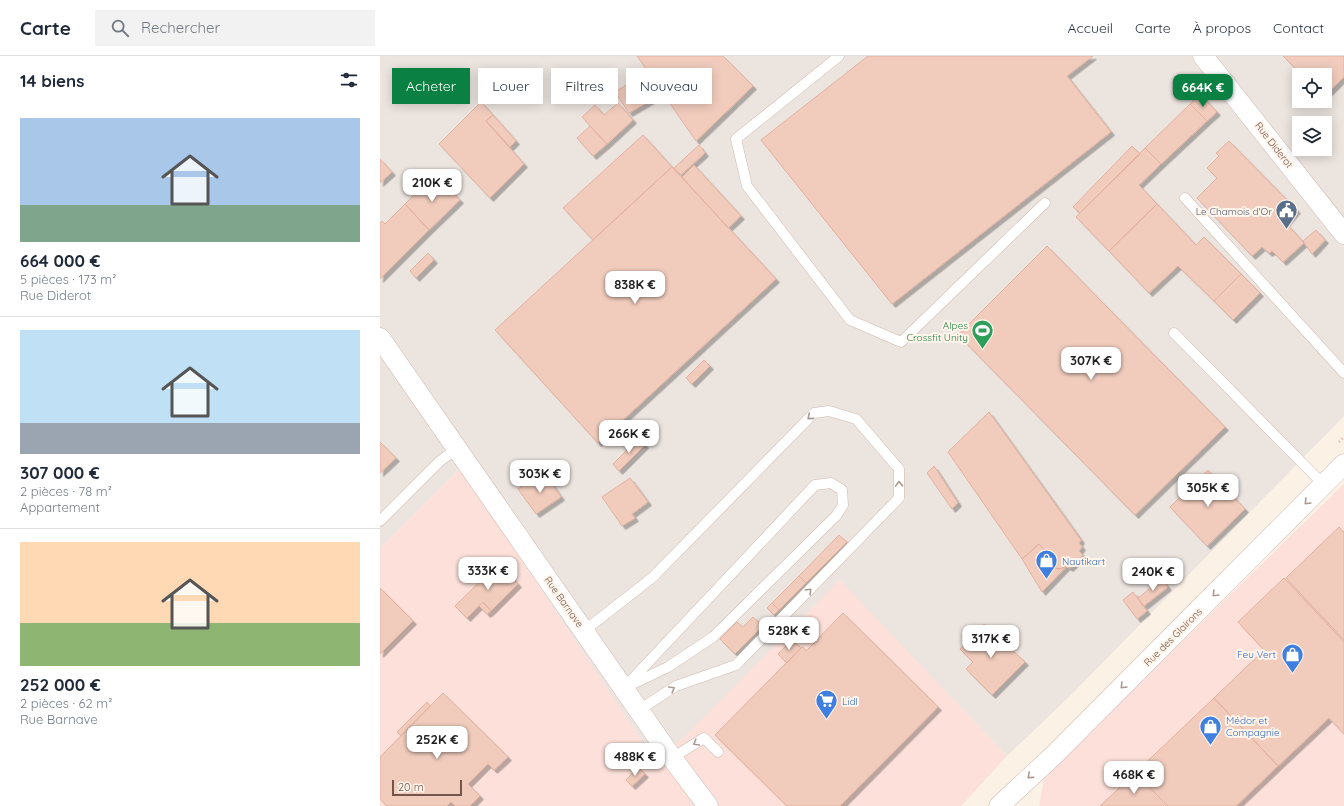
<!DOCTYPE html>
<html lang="fr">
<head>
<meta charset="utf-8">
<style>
  body { margin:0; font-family:Quicksand,sans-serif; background:#f2f2f3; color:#1f2937; height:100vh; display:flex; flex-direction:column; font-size:15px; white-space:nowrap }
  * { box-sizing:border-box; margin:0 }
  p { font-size:13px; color:#747a83 }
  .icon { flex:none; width:22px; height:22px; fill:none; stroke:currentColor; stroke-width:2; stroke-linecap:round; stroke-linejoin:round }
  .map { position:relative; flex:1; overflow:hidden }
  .drawer { display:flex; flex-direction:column; background:#fff; width:380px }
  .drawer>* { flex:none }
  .top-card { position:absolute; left:12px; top:12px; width:380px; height:36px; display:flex; gap:8px }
  .fabs { position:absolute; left:912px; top:12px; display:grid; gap:8px }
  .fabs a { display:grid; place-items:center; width:40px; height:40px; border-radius:0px; background:#fff; box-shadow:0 2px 10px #0003; font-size:20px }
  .scale { position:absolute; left:12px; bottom:10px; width:70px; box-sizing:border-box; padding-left:4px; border:2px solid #75554a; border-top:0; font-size:11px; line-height:14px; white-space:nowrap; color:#75554a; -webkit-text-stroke:3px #fff5eb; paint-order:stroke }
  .price { position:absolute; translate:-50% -34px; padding:0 9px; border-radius:8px; background:#fff; color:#222; font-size:13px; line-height:26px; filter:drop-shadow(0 1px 2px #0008) }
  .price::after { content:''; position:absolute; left:50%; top:24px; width:12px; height:9px; margin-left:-6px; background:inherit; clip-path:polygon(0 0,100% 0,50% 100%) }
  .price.current { background:#0b8043; color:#fff }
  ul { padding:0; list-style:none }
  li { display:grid; align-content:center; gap:8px; height:212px; padding:0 20px }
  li+li { border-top:1px solid #e0e1e3 }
  li span { display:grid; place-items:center; height:124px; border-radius:0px; color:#555 }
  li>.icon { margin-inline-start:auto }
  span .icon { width:72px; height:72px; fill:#fffc; stroke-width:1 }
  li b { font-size:17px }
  h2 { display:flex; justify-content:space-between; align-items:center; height:48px; padding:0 20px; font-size:17px }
  .chip { padding:0 14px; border-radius:0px; background:#fff; box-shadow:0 2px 10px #0003; font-size:14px; line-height:36px }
  .chip.current { background:#0b8043; color:#fff }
  header { display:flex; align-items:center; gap:24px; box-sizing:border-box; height:56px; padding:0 20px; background:#fff; border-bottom:1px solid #e0e1e3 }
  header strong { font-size:19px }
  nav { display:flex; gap:22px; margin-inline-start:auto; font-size:14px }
  .search { width:280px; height:36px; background:#f2f2f3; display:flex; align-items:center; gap:10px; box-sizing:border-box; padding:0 14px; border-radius:0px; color:#747a83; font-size:15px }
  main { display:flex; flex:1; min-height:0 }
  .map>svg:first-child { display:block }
  .commercial { fill:#fce0d9 }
  .industrial { fill:#ece4df; fill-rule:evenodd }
  .building { fill:#f1ccbd; stroke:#e4b19d; filter:url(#shadow) }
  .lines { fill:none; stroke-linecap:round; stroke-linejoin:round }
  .lane-casing { stroke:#d0b9ae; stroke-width:11 }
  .street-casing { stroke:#d0b9ae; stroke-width:21 }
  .path { stroke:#d6afa0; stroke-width:2.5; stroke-dasharray:1 3; stroke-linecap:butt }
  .lane { stroke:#fff; stroke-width:10 }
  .street { stroke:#fff; stroke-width:20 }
  .oneway { stroke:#ac9992 }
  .labels { text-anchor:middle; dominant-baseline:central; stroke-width:4; stroke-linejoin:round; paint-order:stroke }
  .street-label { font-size:10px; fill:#75554a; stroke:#fff5eb }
  .service-label { font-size:10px; fill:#4e5e75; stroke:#fff5eb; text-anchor:end }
  .leisure-label { font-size:10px; fill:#27864d; stroke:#fff5eb; text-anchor:end }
  .shop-label { font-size:10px; fill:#366cbe; stroke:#fff5eb; text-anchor:start }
</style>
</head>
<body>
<header>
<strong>Carte</strong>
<div class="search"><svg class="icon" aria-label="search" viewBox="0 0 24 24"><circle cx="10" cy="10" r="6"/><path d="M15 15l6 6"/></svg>Rechercher</div>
<nav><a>Accueil</a><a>Carte</a><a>À propos</a><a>Contact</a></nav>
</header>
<main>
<section class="drawer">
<h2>14 biens<svg class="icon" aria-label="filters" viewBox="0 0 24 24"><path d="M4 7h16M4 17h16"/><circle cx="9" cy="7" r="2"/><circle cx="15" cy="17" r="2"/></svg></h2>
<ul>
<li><span style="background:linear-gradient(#a9c7e8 70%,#7fa58c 0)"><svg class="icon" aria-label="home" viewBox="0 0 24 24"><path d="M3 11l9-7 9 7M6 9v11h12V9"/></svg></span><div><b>664 000 €</b><p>5 pièces · 173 m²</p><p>Rue Diderot</p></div></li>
<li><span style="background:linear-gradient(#bfe0f5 75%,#9aa5b1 0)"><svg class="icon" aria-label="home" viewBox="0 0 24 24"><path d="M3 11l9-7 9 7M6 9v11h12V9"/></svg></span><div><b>307 000 €</b><p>2 pièces · 78 m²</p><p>Appartement</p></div></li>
<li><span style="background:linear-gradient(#ffd9b3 65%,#8fb573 0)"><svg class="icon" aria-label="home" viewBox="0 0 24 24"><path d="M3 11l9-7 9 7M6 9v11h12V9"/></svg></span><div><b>252 000 €</b><p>2 pièces · 62 m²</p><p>Rue Barnave</p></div></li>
</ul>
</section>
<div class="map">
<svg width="964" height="750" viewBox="0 0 964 750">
  <defs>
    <filter id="shadow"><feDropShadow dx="3.5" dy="3.5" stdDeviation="0" flood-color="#0004"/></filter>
  </defs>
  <rect width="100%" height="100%" fill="#fcf1e5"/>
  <path class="commercial" d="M80,412L277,708L460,523L627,700L581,750H0V492Z
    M964,428V750H659L665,719Z"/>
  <path class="industrial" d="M0,0H964V360L692,638L627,700L460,524L277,708L80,412L0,492ZM919,19H945V45H919ZM919,67H945V93H919Z"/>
  <path class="building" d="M257,0H343L373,30L316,85Z
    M488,0H713L687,20L731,76L512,248L381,84Z
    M903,0H964V21L945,40V19H922Z
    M264,18L278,40L249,57L235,36Z
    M820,38L837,56L827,65L810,48Z
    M101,46L113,59L106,65L144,108L110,142L59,88Z
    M238,47L253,64L227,88L202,61L215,49L224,59Z
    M810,48L827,65L781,108L765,92Z
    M113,59L136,85L130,91L106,65Z
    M210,70L227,88L213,100L197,82Z
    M263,79L292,111L213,184L183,152Z
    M849,85L917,154L906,167L924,187L903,206L892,195L889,197L882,191L872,200L817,142L837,122L827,112L839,100L836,97Z
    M319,89L325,97L301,119L294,112Z
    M752,90L760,98L700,157L693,151Z
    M765,92L781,108L759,129L777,148L729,195L696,161Z
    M0,103L12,116L0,127Z
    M314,109L361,160L348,172L302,121Z
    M292,111L396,223L218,387L115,274Z
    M48,125L51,128L54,125L62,133L66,129L80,144L49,174L25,148Z
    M25,148L49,174L0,223V167L2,165L5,168Z
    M777,148L816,189L824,181L861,218L834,245L798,210L769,237L729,195Z
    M936,174L945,184L932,198L923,185Z
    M667,190L845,371L755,459L578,279Z
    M48,197L54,204L36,222L30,215Z
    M861,218L880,237L853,264L834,245Z
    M324,304L330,310L312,328L306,322Z
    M609,356L701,484L699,487L702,491L699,495L703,499L690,512L686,510L680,513L675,512L673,509L675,505L659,488L642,503L568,396Z
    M259,382L265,389L239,415L233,408Z
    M0,386L16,402L0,417Z
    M554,410L578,447L572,453L547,417Z
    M828,414L865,453L827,490L790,451Z
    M167,421L181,441L156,458L138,433L153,423L156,428Z
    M250,422L268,446L252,458L255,462L242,470L222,441Z
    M959,471L964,477V584L906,522Z
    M459,479L467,486L426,527L419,520Z
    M659,488L675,505L673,509L675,512L680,513L687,510L662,536L642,503Z
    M119,507L138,528L111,555L103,546L87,562L75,550Z
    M419,520L426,527L399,554L392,547Z
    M904,522L964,586V678L949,662L898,710L834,642L884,594L858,566Z
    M782,523L788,531L764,550L758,542Z
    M0,532L33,565L0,598Z
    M753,536L767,555L757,563L743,544Z
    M103,546L111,555L107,558L99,550Z
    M392,547L399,554L394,559L387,552Z
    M463,557L558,651L460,750H407L335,679L421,592L423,591L426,595Z
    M373,561L383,570L355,598L340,583L357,566L363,571Z
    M604,568L645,606L612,639L586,613L593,606L580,593Z
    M412,584L421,592L407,607L398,598Z
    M63,637L128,701L114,714L108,708L88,728L100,740L90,750H75L71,746L67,750H7L0,743V701Z
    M834,642L898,710L856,750H788L755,717Z
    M47,646L50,650L21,680L17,676Z
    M258,711L265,718L252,730L246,724Z
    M755,717L788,750H720Z"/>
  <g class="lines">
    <defs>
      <path id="lane" d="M459,0L356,83L367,130L470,264L521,286L665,147
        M805,142L964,317
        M794,277L944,429
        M451,427L462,434L463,449L456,460L333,581L288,611L244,632L435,429Z
        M0,465L60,405L68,399L80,396
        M204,575L273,521L434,357L449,355L476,363L519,413V442L356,609L296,630L259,654
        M292,702L324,682L338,696"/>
      <path id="street" d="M823,0L964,178
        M0,282L292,702L328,750
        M619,750L674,699L964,408"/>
    </defs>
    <use href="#lane" class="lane-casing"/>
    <use href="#street" class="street-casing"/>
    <path class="path" d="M959,386L964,381
      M462,750L472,739"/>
    <use href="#lane" class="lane"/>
    <use href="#street" class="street"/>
  </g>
  <defs><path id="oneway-chevron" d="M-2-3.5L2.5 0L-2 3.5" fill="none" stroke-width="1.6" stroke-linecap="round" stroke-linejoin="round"/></defs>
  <g class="oneway">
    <use href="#oneway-chevron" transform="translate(430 361) rotate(139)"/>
    <use href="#oneway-chevron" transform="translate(519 428) rotate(-92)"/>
    <use href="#oneway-chevron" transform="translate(927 446) rotate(135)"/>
    <use href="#oneway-chevron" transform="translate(429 535) rotate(-45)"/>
    <use href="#oneway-chevron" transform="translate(835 538) rotate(135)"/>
    <use href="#oneway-chevron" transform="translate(743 630) rotate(135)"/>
    <use href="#oneway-chevron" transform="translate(292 633) rotate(-31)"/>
    <use href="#oneway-chevron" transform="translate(316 687) rotate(149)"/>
    <use href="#oneway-chevron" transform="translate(650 720) rotate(139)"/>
  </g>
  <defs>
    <symbol id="civic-pin" viewBox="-11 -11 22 30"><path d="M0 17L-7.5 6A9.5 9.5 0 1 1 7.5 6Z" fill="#5c6f8a" stroke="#fff5eb"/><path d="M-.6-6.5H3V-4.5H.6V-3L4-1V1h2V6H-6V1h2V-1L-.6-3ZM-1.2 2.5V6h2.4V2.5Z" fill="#fff"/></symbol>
    <symbol id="stadium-pin" viewBox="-11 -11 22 30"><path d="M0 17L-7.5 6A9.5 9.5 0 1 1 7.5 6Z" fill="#2e9e5b" stroke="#fff5eb"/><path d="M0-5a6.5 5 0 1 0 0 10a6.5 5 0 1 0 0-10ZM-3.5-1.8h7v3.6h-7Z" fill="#fff"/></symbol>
    <symbol id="shop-pin" viewBox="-11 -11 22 30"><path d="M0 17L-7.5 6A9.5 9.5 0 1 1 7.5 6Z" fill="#3f7fe0" stroke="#fff5eb"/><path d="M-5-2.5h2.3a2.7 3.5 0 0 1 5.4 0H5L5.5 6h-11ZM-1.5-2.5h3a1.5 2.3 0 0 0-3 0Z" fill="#fff"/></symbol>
    <symbol id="supermarket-pin" viewBox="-11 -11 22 30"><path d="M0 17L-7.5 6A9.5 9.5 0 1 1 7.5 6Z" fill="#3f7fe0" stroke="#fff5eb"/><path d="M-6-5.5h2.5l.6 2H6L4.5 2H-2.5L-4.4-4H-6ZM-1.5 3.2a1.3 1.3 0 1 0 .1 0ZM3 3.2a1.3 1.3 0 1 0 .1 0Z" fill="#fff"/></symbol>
  </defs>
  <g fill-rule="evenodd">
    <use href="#civic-pin" x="894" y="142" width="25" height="34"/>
    <use href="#stadium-pin" x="590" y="262" width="25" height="34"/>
    <use href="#shop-pin" x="654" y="492" width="25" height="34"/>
    <use href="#shop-pin" x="900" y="586" width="25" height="34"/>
    <use href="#supermarket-pin" x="434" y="632" width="25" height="34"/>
    <use href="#shop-pin" x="818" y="658" width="25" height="34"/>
  </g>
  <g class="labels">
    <g class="street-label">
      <text transform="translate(894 89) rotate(52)">Rue Diderot</text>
      <text transform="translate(184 546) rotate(55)">Rue Barnave</text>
      <text transform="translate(793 581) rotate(-45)">Rue des Glairons</text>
    </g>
    <g class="service-label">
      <text x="892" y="155">Le Chamois d'Or</text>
    </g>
    <g class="leisure-label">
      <text x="588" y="269">Alpes<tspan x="588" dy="12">Crossfit Unity</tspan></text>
    </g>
    <g class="shop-label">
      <text x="682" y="505">Nautikart</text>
      <text x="896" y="598" text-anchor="end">Feu Vert</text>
      <text x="462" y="645">Lidl</text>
      <text x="846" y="664">Médor et<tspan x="846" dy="12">Compagnie</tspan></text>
    </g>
  </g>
</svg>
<div class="fabs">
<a><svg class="icon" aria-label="locate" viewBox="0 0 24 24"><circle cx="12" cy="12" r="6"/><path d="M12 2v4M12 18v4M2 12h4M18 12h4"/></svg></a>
<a><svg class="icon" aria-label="layers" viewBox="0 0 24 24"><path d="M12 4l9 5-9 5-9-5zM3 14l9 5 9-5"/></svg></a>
</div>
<div class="scale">20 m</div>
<b class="price current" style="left:823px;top:52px">664K €</b>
<b class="price" style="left:52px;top:147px">210K €</b>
<b class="price" style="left:255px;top:249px">838K €</b>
<b class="price" style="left:711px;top:325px">307K €</b>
<b class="price" style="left:249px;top:398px">266K €</b>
<b class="price" style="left:160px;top:438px">303K €</b>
<b class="price" style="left:828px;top:452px">305K €</b>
<b class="price" style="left:108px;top:535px">333K €</b>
<b class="price" style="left:773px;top:536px">240K €</b>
<b class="price" style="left:409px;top:595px">528K €</b>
<b class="price" style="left:611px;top:603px">317K €</b>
<b class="price" style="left:57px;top:704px">252K €</b>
<b class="price" style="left:255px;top:721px">488K €</b>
<b class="price" style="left:754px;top:739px">468K €</b>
<div class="top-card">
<a class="chip current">Acheter</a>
<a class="chip">Louer</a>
<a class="chip">Filtres</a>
<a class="chip">Nouveau</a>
</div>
</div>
</main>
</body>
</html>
